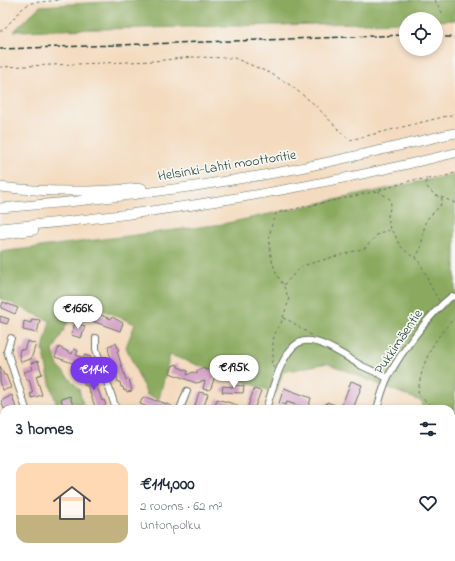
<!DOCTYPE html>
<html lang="en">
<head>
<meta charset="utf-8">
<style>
  body { margin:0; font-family:"Indie Flower",sans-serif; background:#f6f6f7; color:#1f2937; height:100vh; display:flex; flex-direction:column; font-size:15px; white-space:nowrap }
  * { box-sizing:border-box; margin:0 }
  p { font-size:13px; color:#747a83 }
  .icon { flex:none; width:22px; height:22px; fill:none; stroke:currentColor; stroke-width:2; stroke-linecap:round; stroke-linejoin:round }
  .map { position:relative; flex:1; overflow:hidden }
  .side { position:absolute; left:0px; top:405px; width:455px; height:156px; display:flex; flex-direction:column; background:#fff; border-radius:12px 12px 0 0; box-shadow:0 2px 6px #0003 }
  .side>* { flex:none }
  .fabs { position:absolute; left:399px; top:12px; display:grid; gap:8px }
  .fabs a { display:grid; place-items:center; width:44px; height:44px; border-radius:50%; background:#fff; box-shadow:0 2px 6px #0003; font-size:20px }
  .price { position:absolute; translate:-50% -34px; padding:0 9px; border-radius:14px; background:#fff; color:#222; font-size:13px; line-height:26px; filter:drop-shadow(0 1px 2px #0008) }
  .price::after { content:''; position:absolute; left:50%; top:24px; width:12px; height:9px; margin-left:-6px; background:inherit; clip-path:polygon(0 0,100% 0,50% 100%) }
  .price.active { background:#7c3aed; color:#fff }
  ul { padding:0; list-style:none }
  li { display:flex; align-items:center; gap:12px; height:100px; padding:0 16px }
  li+li { border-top:1px solid #e0e1e3 }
  li span { display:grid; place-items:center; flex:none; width:112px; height:80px; border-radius:12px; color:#555 }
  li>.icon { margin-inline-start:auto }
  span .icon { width:48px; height:48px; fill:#fffc; stroke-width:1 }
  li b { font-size:17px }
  h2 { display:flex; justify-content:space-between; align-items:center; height:48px; padding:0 16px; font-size:17px }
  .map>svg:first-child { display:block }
  .industrial { fill:#d1bdcc }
  .forest { fill:#8baa5e; stroke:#557449 }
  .building { fill:#d39cc4 }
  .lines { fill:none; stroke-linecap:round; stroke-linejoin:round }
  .minor-casing { stroke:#6a7465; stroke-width:8 }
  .highway-casing { stroke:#6a7465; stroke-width:10 }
  .path { stroke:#6a7465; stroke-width:1; stroke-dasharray:3 3; stroke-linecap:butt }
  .minor { stroke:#fff; stroke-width:6 }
  .highway { stroke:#fff; stroke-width:9 }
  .rail { stroke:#1f3d34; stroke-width:1.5; stroke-dasharray:6 3; stroke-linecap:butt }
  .labels { text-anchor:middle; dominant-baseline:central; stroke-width:3.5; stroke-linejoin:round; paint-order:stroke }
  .street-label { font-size:14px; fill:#1f3d34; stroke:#f6f6f2 }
</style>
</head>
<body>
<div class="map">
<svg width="455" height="561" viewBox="0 0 455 561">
  <rect width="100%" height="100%" fill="#f6f6f2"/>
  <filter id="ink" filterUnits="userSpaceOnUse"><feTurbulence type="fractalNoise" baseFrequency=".025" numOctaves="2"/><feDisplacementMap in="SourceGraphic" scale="8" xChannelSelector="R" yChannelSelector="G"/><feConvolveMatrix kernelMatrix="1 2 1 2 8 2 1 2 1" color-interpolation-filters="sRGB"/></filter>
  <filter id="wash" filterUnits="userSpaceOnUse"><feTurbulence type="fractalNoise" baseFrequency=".012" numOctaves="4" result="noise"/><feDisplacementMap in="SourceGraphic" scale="16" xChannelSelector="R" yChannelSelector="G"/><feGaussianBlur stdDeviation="0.9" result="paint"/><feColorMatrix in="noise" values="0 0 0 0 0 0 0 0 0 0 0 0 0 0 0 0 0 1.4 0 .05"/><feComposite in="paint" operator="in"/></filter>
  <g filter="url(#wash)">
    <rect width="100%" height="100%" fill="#f4dbbf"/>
    <path class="industrial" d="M0,479L4,481V557H98L99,561H0Z"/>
    <path class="forest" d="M137,0H455V20L436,21V19H406V22L14,31L40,6Z
      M455,174V468L451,466V409H421L423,402L327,363L283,372L276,393L170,355L159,399L147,395L126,347L135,324L79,300L53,351L58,366L79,389L84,409H58L50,383L43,349L50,321L0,298V252L223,224Z
      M98,557H137L144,561H99Z
      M157,557H214L221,559L220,561H155Z"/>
    <g id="blocks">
      <path class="building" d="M3,302L18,308L15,314L1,308Z
        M82,305L99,311L98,314L111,319L112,317L123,323L120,331L78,316Z
        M0,316L9,319L7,324L0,322Z
        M32,319L40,320L37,333L23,330L24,321L31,323Z
        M75,323L85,326L81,338L71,335Z
        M27,341L36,344L31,359L21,362L19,354L20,349L24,350Z
        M116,343L119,351H117L126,380L129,379L132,391L127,392L126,390L124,391L123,387H121L120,382H118L115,368H113L109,358H111L108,349L109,348L108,346Z
        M59,347L72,354L74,349L78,351L76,355L83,358L84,355L91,357L87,368L55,357Z
        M38,361L42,374L36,376L42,395L32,398L30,394L33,393L29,379L27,380L24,372L33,369L31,363Z
        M175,364L178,365V367L188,371L187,375L193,372L197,374V371L204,368L205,370L208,369L214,372L213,375L215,376L211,388L209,390L203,389L205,381L196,383L170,373L173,365L174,366Z
        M0,366L4,375H6L11,388L3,390L0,381Z
        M95,373L97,380L95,381L102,401L104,400L106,405L96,409L87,385L85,386L83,381L86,380L85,377Z
        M351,381L362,385L353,409L342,405Z
        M233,385L244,386L243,393L222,392L223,386L233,387Z
        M284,388L311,398L308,409L287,402L286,405L279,403Z
        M254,389L261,391L254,409H247Z
        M199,392L208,394L203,409H194Z
        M12,395L16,408L4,409L1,401Z
        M70,396L74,409H64L61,399Z
        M143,397L145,398L146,397L156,401V400L172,406L171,409H153L140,404Z
        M217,399L237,405L236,409H226L215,406Z
        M327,402L337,406L336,409H325Z
        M4,499V517L0,523V505Z
        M0,535L4,538V557H30L28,561H0Z
        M52,557H68L74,561H50Z
        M259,557H279L278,561H268Z"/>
    </g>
  </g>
  <g filter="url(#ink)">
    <use href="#blocks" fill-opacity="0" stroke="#6a7465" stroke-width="1"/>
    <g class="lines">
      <defs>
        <path id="minor" d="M11,338L7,351L26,409
          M96,338V349L116,409
          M180,409L187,391
          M266,409C272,391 281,353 298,343C315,333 347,358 362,366C370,370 379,373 387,378
          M377,409C380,399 383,387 388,377C401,352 430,313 452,296L455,297
          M0,453L4,452
          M433,557L436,561"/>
        <path id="highway" d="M0,187C48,193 94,192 142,188
          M0,208C94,201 187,189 280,172C339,161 397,146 455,133
          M0,228C155,215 304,190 455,153
          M0,235L34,230"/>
      </defs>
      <use href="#minor" class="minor-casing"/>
      <use href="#highway" class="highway-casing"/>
      <path class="path" d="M435,0L444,16
        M0,31L4,29L22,9L30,3L61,0
        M0,67L154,61L193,57L234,58L270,73L290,85L314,104L342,133L350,140L455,114
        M378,191L390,199L391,205L388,215L390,230L395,234C398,247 407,252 417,260
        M441,197L455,203
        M284,285L294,274L302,266L365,248L379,233L390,230
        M439,301L430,285L424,270L416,257L421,248L425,223L428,218L440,206L442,201V199C435,194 423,189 427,179L443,177L455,173
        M283,318L292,322L311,335
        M274,368L271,364L273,358V340L277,328L281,323L289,300C287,294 285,288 282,283C281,280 278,278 277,275C268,252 266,236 276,213L377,191L413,180L427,179
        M435,409L418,395C420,366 433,338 455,318
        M451,429L455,436
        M256,557L260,561
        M214,561L215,557
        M300,561L301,557
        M390,561L391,557"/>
      <use href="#minor" class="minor"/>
      <use href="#highway" class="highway"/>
      <path class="rail" d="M436,37H455
        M0,49L406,35"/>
    </g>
  </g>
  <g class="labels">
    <g class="street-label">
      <text transform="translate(227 166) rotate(-9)">Helsinki-Lahti moottoritie</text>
      <text transform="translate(399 342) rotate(-56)">Pukkimäentie</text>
    </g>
  </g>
</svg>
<div class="fabs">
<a><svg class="icon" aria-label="locate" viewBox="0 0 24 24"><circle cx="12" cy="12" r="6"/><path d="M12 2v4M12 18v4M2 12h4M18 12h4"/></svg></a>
</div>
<b class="price" style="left:78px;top:330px">€166K</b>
<b class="price" style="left:234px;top:389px">€195K</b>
<b class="price active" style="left:94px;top:391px">€114K</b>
<section class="side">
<h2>3 homes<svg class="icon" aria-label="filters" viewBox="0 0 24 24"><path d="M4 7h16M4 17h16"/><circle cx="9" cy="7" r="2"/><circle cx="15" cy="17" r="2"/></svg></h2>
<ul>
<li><span style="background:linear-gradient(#ffd9b3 65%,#c2b280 0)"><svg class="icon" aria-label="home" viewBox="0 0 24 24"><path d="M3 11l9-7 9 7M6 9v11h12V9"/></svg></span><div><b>€114,000</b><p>2 rooms · 62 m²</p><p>Untonpolku</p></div><svg class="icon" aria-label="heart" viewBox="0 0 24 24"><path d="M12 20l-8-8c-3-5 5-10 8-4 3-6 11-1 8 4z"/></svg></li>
</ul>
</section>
</div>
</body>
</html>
